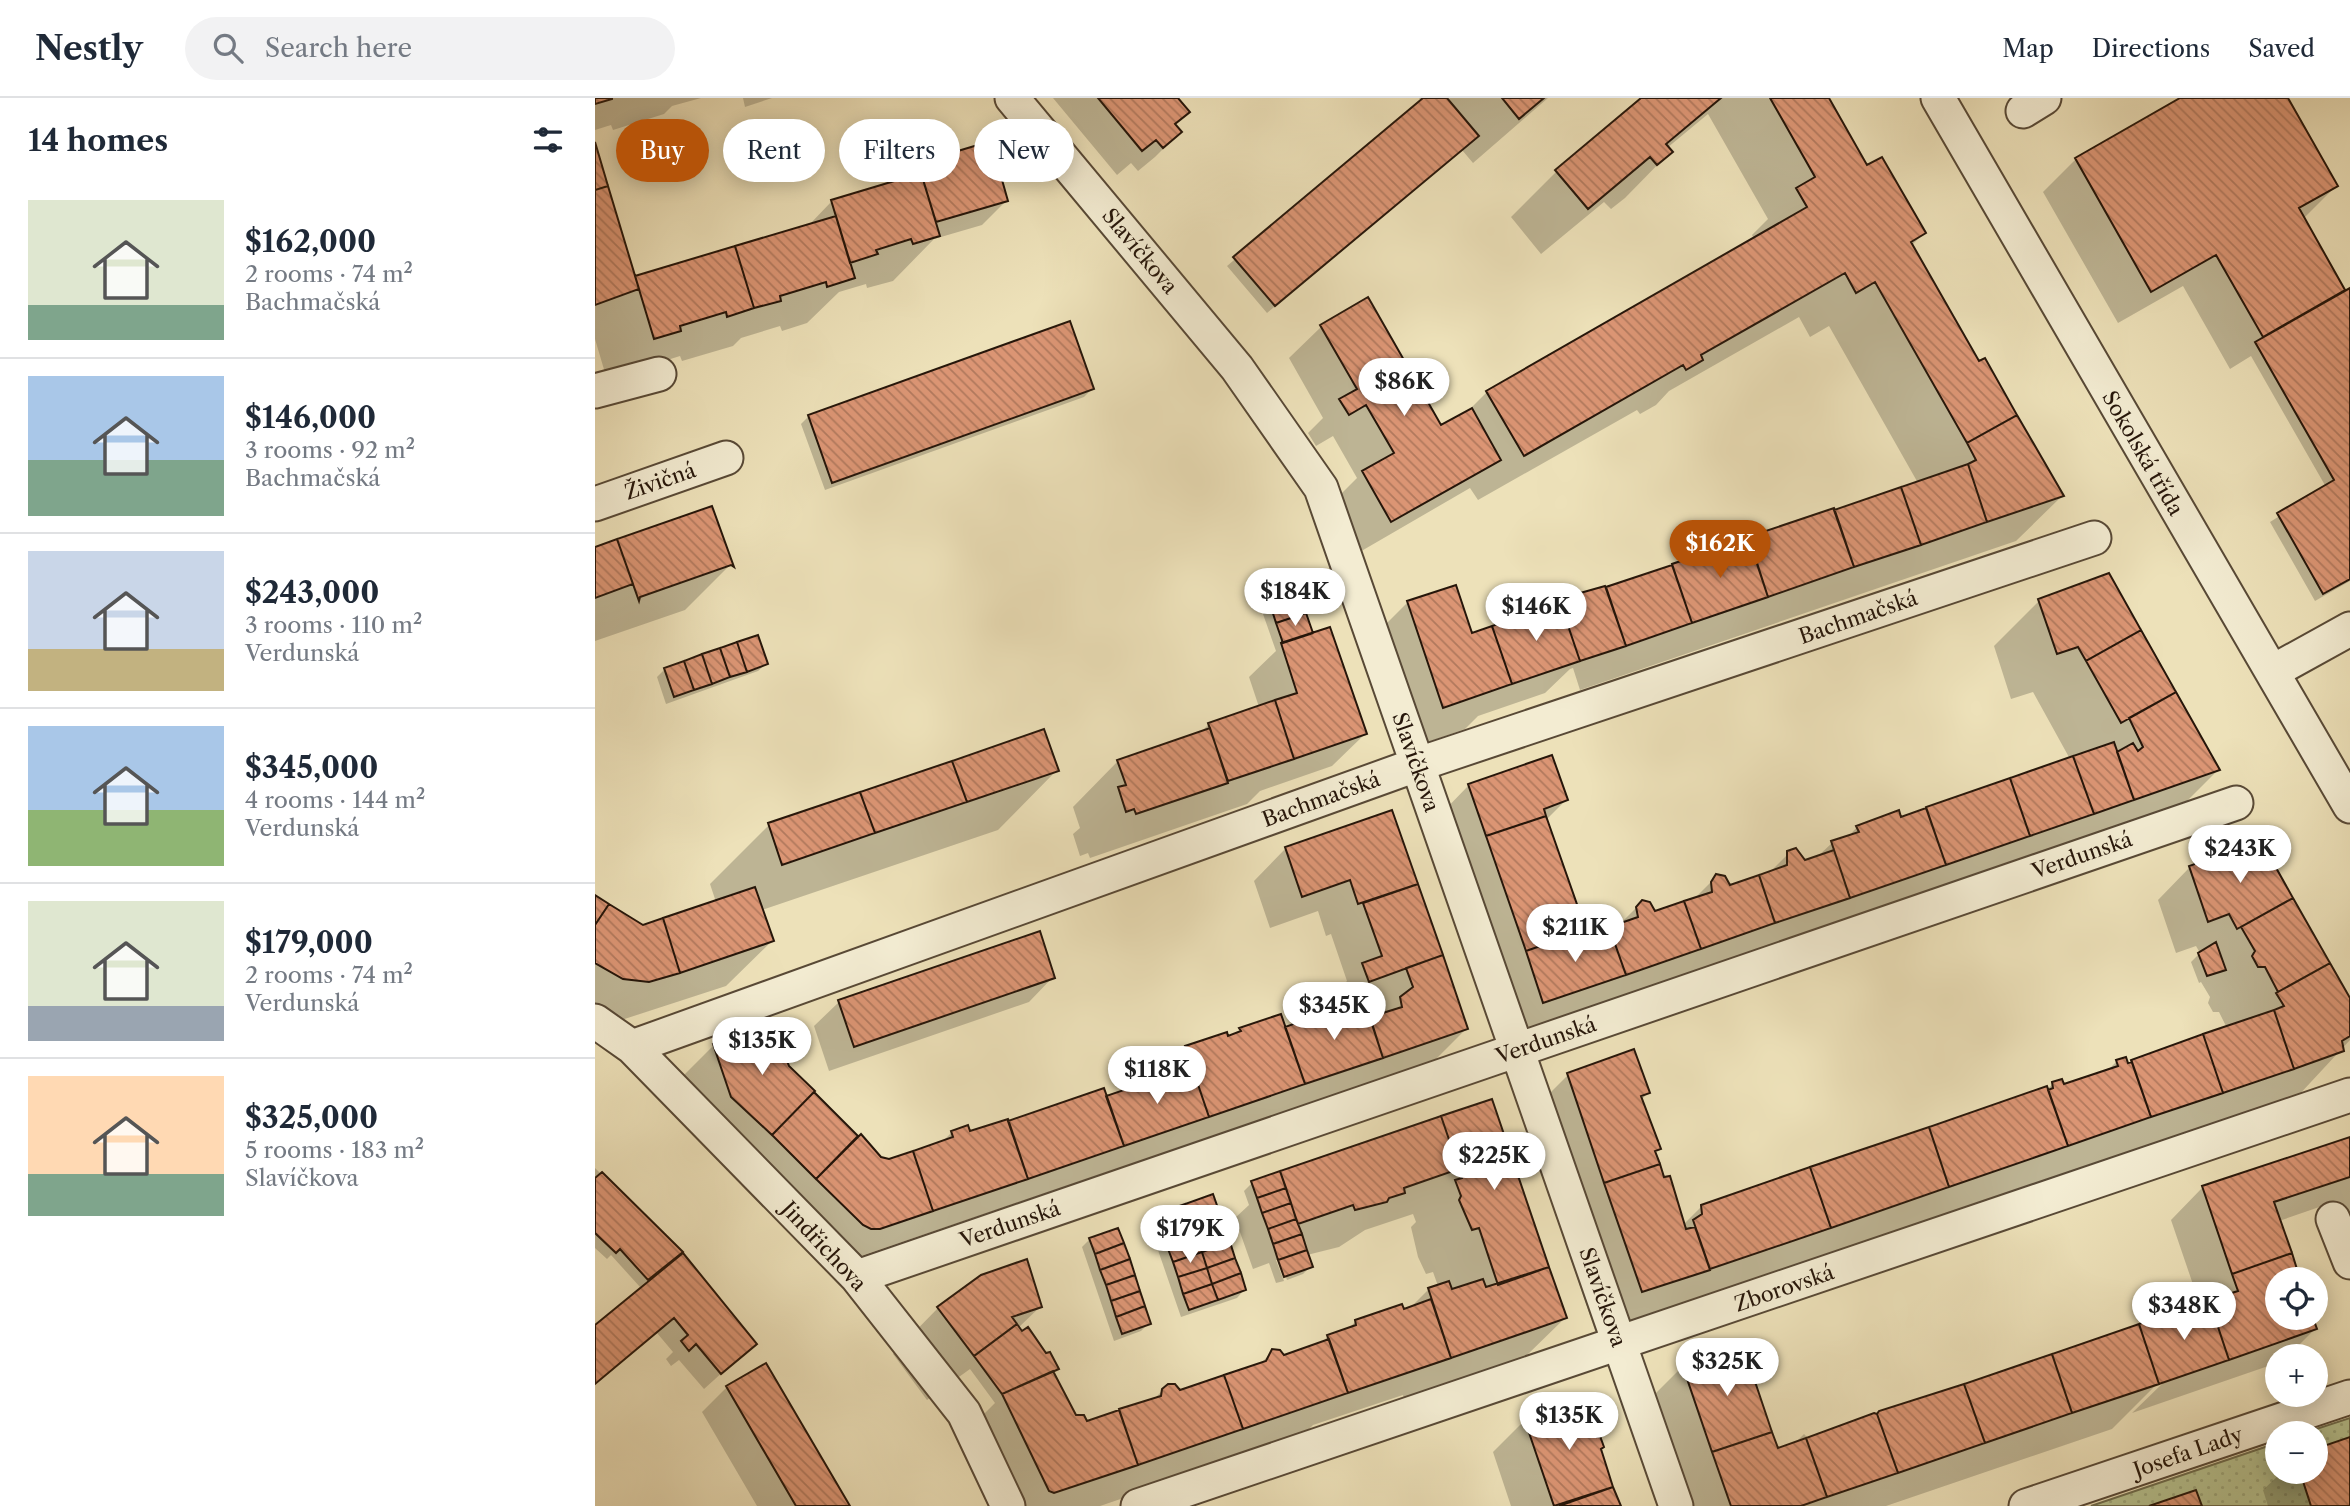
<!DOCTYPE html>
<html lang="en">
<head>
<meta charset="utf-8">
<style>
  body { margin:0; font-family:"Libre Caslon Text",serif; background:#f2f2f3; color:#1f2937; height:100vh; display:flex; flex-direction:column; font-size:26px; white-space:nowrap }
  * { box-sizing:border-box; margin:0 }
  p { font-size:23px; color:#747a83 }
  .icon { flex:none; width:38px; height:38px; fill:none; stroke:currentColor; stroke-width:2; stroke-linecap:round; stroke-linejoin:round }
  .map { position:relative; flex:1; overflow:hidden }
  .details { display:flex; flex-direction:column; background:#fff; width:595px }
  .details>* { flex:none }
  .top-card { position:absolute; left:21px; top:21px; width:665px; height:63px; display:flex; gap:14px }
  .fabs { position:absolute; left:1670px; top:1169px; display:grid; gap:14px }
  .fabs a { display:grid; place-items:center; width:63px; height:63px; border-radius:50%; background:#fff; box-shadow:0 4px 18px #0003; font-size:35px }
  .price { position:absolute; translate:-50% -60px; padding:0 16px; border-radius:24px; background:#fff; color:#222; font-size:23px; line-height:46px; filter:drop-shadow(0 2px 4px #0008) }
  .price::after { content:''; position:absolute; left:50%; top:42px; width:21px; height:16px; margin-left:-10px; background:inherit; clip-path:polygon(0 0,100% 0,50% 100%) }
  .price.on { background:#b45309; color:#fff }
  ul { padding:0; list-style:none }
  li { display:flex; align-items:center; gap:21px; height:175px; padding:0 28px }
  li+li { border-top:2px solid #e0e1e3 }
  li span { display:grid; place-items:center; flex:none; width:196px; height:140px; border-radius:0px; color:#555 }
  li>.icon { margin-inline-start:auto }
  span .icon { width:84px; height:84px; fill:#fffc; stroke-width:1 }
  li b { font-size:30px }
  h2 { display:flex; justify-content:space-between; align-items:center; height:84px; padding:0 28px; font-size:30px }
  .chip { padding:0 24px; border-radius:32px; background:#fff; box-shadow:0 4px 18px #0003; font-size:24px; line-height:63px }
  .chip.on { background:#b45309; color:#fff }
  header { display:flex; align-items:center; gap:42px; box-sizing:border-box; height:98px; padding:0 35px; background:#fff; border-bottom:2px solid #e0e1e3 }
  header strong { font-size:33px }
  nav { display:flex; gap:38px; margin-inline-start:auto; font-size:24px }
  .search { width:490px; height:63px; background:#f2f2f3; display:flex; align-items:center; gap:18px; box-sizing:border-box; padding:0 24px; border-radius:38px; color:#747a83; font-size:26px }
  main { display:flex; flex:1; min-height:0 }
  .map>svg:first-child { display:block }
  .grass { fill:url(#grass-dots); stroke:#6e6c4d; stroke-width:2 }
  .shadow { fill:#0003; fill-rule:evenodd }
  .building { fill:url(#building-back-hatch); stroke:#26160a; stroke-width:2 }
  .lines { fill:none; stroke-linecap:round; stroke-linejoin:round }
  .minor-casing { stroke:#584936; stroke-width:37 }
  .minor { stroke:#f3ecd2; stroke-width:33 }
  .labels { text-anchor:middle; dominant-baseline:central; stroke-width:5; stroke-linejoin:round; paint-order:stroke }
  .street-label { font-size:21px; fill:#26160a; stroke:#f3ecd2 }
</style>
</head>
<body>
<header>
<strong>Nestly</strong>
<div class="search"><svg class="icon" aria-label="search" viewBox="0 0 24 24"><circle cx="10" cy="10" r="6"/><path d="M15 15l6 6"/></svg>Search here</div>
<nav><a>Map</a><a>Directions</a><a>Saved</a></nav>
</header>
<main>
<section class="details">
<h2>14 homes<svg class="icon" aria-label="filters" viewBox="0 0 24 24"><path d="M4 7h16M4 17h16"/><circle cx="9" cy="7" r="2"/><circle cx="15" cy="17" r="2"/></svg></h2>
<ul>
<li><span style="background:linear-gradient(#dfe7d0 75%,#7fa58c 0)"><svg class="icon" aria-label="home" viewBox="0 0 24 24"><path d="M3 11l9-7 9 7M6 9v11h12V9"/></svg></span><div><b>$162,000</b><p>2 rooms · 74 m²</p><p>Bachmačská</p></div></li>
<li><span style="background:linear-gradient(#a9c7e8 60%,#7fa58c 0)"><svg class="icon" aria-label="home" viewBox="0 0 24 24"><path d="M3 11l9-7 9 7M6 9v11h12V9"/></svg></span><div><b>$146,000</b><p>3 rooms · 92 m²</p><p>Bachmačská</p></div></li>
<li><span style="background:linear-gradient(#c9d6e8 70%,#c2b280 0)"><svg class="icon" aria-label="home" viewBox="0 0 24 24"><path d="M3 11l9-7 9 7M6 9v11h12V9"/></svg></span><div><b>$243,000</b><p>3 rooms · 110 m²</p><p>Verdunská</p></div></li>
<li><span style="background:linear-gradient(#a9c7e8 60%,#8fb573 0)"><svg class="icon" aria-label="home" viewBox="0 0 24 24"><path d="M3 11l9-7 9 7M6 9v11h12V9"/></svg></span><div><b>$345,000</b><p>4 rooms · 144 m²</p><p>Verdunská</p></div></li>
<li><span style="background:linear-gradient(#dfe7d0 75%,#9aa5b1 0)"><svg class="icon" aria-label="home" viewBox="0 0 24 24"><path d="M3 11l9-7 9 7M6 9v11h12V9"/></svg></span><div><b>$179,000</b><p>2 rooms · 74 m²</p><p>Verdunská</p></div></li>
<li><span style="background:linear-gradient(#ffd9b3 70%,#7fa58c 0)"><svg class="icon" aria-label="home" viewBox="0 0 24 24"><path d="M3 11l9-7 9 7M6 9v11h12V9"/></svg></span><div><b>$325,000</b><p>5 rooms · 183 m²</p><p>Slavíčkova</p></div></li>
</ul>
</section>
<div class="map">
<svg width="1755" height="1408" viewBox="0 0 1755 1408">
  <defs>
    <pattern id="grass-dots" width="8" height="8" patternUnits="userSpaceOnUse" patternTransform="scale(1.75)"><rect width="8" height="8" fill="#b7c390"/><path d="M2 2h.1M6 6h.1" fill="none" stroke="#9da77b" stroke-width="1.8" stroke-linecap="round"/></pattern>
    <pattern id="building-back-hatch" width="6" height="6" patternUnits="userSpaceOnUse" patternTransform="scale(1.75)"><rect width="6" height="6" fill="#db9574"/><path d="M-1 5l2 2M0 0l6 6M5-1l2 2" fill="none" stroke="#b1795d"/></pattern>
  </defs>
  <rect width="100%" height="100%" fill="#ede1b9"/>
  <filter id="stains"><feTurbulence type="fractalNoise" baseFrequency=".00286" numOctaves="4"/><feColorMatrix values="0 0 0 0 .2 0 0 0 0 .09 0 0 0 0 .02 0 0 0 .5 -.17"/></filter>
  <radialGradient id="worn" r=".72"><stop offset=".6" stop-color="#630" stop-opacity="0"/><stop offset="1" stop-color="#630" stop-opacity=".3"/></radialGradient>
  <path class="grass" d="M1755,1320V1408H1496L1682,1345V1374H1720V1335H1709Z"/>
  <path class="shadow" d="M0,0H106L77,8L69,16L18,32L16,27L0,32Z
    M148,0H177L150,9Z
    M458,0H581L592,14L579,27L585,34L560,59L543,73L536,65L522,77Z
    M824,0H953L878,65L867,52L672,215L632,168L827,4Z
    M1049,0H1232L1272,70L1329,135L1316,148L1383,265L1467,398L1421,443L985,592L978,570L975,571L950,595L883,618L870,631L802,655L767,550L812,505L860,489L876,537L959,508L965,503L1010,493L1202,422L1240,413L1323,385L1234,228L1215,239L1204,219L1074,293L1061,307L1045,316L1042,312L883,402L875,390L763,455L736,406L762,380L738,338L721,348L713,335L728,320L694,260L727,228L846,330L870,316L892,294L1159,141L1157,137L1173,121L1113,16L1072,50L1075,54L1030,100L1016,111L1009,104L946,156L916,119L961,74Z
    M1589,0H1691L1741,88L1708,121L1748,192L1743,198L1755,192V483L1720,503L1675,424L1731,389L1656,258L1635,271L1588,188L1523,225L1448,94L1481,61Z
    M0,50L39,181L213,128L237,103L309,82L324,67L411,103L387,127L339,141L298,183L272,190L271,186L244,194L212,225L187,233L185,228L146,240L138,248L87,263L85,258L47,270L13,285L0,241Z
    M497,291L489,299L230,392L206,326L214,318Z
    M0,451L136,466L90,512L0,543Z
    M1444,503L1623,672L1578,717L1493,746L1491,739L1464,748L1451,761L1209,844L1207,836L916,937L901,892L885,897L846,785L842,720L874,687L971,702L951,722L991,839L1023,828L1047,804L1059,815L1098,802L1122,778L1134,790L1173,776L1197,752L1209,764L1222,759L1237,745L1252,740L1262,729L1305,721L1475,661L1438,594L1416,601L1399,548Z
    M676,508L717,537L770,636L737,668L665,693L652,706L495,760L493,755L485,758L478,736L485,730L478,709L523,663L604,636L614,626L664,609L654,579L681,553L668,516Z
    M171,566L163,573L71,606L62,579L70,571Z
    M462,672L403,732L167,812L177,843L131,888L8,928H0V799L47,828L121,804L115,786L174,727Z
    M796,714L871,931L839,963L251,1163L86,980L119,947L192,969L285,1061L295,1063L346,1045L357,1034L374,1036L508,992L510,1000L532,993L542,982H559L591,950L632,940L645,932L689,931L740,911L736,899L752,883L736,836L731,838L723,813L675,830L659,783L691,750ZM779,901L785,918L774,922L768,905Z
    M1665,745L1755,904V942L1702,999L1002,1238L928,1022L973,977L1053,995L1046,1002L1064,1050L1059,1055L1088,1127L1107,1108L1451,992L1458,986L1468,989L1511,974L1522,963L1532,967L1632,930L1624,914H1618L1613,905L1615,899L1606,884L1604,885L1596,864L1605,855L1601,848L1581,855L1563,802L1595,769Z
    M458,879L434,904L234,973L219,928L244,904Z
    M895,1003L970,1220L924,1265L810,1304L808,1297L718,1327L705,1340L505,1408H393L362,1343L400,1305L375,1271L332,1302L298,1256L343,1210L445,1209L423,1230L462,1271L458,1275L480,1319L491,1325L557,1303L573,1287L584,1294L664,1267L678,1253L689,1259L726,1246L733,1238L752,1232L761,1223L814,1211L833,1192L843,1188L838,1174L831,1176L823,1159L816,1129L821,1124L818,1116L770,1132L744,1149L712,1157L716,1168L708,1176L692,1182L685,1162H681L689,1183L681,1185L674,1165L658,1171L640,1120L654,1107L649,1093L657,1085Z
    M1755,1040V1139L1736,1105L1684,1123L1704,1181H1682V1220H1717L1720,1231L1693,1258H1682V1265L1537,1315L1569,1284H1564L1517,1331L1291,1408H1093L1056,1300L1088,1268L1182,1353L1197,1348L1209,1336L1214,1341L1605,1207L1576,1122L1608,1089Z
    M0,1070L85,1154L45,1189L16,1157L12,1161L0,1150Z
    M562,1118L649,1192L642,1200L586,1219L554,1126Z
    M495,1141L554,1225L546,1233L519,1243L487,1149Z
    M88,1158L159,1246L109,1291L84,1262L76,1268L71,1261L78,1254L62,1235L0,1286V1230Z
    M132,1289L253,1408H162L107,1314Z
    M930,1322L1005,1351L1023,1408H916L898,1354Z
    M1755,1341V1408H1673L1668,1392L1687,1374H1720Z"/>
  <path class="building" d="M0,0H17V1L0,6Z
    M503,0H583L595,14L580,26L587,34L568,50L561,42L547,53Z
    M828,0H852L884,38L680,208L638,159Z
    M907,0H949L924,21Z
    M1046,0H1126L1071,46L1078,54L1062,67L1055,59L993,111L960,72Z
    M1175,0H1234L1272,67L1287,59L1331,135L1316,144L1384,263L1390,260L1422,317L1372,345L1280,184L1261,195L1250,175L1106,257L1108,262L1091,272L1088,267L929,358L891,293L1212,109L1201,90L1220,79Z
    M1585,0H1693L1743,88L1704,110L1750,192L1668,239L1621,157L1556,194L1480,60Z
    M396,43L413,103L341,124L323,65Z
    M0,44L13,88L0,92Z
    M326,75L345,138L318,146L316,141L281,152L283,156L255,165L236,102Z
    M13,88L44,191L0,207V92Z
    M241,118L260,180L232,189L231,184L185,198L186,203L159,210L140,148Z
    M140,148L159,210L132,219L131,214L85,228L86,233L59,241L40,178Z
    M1755,190V481L1728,496L1682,415L1739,382L1660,244Z
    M773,199L846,327L877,310L906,362L796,424L767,373L799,355L771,307L754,317L744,301L762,291L725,227Z
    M475,223L499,291L237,385L213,317Z
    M1422,317L1469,398L1392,424L1373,366L1381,362L1372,345Z
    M1373,366L1392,424L1326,447L1306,389Z
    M1306,389L1326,447L1259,469L1239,412Z
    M117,408L139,469L136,467L45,499L44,503L22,441Z
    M1239,410L1259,469L1173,499L1153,439Z
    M1154,440L1173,499L1097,525L1077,466Z
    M22,441L38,486L0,500V449Z
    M1077,467L1097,525L1031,548L1011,489Z
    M1514,475L1546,532L1491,563L1483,549L1462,556L1443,501Z
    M861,487L877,535L897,528L917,586L848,610L812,503Z
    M1010,488L1031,548L985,563L964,501Z
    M705,496L711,515L681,525L675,506Z
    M965,504L985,563L917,586L897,528Z
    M711,515L718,535L688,545L681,525Z
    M735,529L772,636L699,661L680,602L702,595L686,545Z
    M1546,532L1581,594L1526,625L1491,563Z
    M163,537L173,566L152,574L142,544Z
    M142,544L152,574L135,579L125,550Z
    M125,550L135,579L117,586L107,556Z
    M107,556L117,586L99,592L89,563Z
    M89,563L99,592L79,599L69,570Z
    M1581,594L1625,672L1539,702L1522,654L1538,645L1543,653L1548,649L1534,620Z
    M680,602L699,661L633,683L613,625Z
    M615,630L633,685L541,716L539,711L531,714L523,689L531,687L522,662Z
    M449,631L464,673L372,704L357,663Z
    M1519,644L1539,702L1499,716L1478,658Z
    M957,657L973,702L949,711L951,718L891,738L873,686Z
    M1478,658L1499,716L1435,738L1415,680Z
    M357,663L372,704L280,735L265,694Z
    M1415,680L1435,738L1351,767L1331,709Z
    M265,694L280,735L187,767L173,725Z
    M1331,710L1351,767L1255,800L1236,743L1264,734L1261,728L1304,712L1306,719Z
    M797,712L823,786L763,806L755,782L707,799L690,749Z
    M951,718L991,832L931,853L891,738Z
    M1666,743L1698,800L1642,831L1634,816L1613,824L1594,768Z
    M1201,750L1210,762L1239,752L1255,800L1180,825L1164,777L1192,767V753Z
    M1121,776L1130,778L1135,787L1164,777L1180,825L1106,851L1089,803L1117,794L1116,784Z
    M823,786L848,857L774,884L767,865L787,858L768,805Z
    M160,789L179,843L85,875L68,820Z
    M0,797L14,806L0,827Z
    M1698,800L1735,865L1683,894L1670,869H1663L1657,858L1660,853L1646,829Z
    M1047,802L1055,804L1060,813L1089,803L1106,851L1031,877L1014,829L1043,819L1041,809Z
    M14,806L48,827L68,820L85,875L54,884L28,881L0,865V827Z
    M1014,829L1031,877L948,905L931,853L991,832L992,837Z
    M445,833L460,880L259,949L243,902Z
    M1621,844L1631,872L1612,878L1603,855Z
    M848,857L873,931L788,960L775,919L807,909L805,899L818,889L811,870Z
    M1735,865L1755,900V938L1747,943L1749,953L1699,971L1679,912L1689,908L1681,895Z
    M769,902L788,960L710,986L690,929L721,918L720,915Z
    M1679,912L1699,971L1628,995L1608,936Z
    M686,916L710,986L614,1019L590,948L632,934L633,938L646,933L644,930Z
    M177,926L194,968L220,993L177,1037L136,999L118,946Z
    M1608,936L1628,995L1556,1019L1536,962Z
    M1039,951L1055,995L1046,998L1066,1051L1060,1053L1065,1066L1009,1085L972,975Z
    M1531,959L1533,965L1537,964L1556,1019L1473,1048L1453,992L1458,990L1457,984L1467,981L1469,986L1523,968L1521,962Z
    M597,969L614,1019L529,1048L511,998L544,987L541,981L559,975L561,981Z
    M1452,988L1473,1048L1354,1089L1334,1029Z
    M509,990L529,1048L433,1081L413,1023Z
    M219,994L263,1038L221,1081L177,1037Z
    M897,1001L954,1169L903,1187L884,1130L877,1132L864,1102L866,1098L860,1082L867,1080L846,1018Z
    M846,1018L864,1071L809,1090L810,1095L794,1100L792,1104L760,1112L758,1107L703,1126L685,1073Z
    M413,1021L433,1081L338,1113L318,1053L358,1039L356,1033L373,1027L375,1033Z
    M1334,1029L1354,1089L1236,1130L1215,1069Z
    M266,1036L286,1059L294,1061L318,1053L338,1113L285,1131H276L268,1127L221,1081Z
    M1755,1039V1079L1679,1104L1697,1155L1637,1176L1607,1088Z
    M1065,1066L1069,1079L1075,1078L1091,1131L1100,1129L1115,1172L1047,1194L1009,1085Z
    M1215,1069L1236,1130L1115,1171L1098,1122L1107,1116L1106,1107Z
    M685,1073L691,1090L662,1100L656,1083Z
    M7,1074L88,1154L53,1182L25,1151L21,1155L0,1135V1080Z
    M691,1090L696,1105L667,1115L662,1100Z
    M618,1096L624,1113L596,1122L590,1106Z
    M696,1105L701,1121L673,1131L667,1115Z
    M590,1106L596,1122L567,1132L561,1116Z
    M624,1113L629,1129L601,1138L596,1122Z
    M701,1121L707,1136L678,1146L673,1131Z
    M596,1122L601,1138L572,1148L567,1132Z
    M629,1129L635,1144L607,1154L601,1138Z
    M523,1130L529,1145L500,1156L494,1140Z
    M707,1136L712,1152L683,1162L678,1146Z
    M601,1138L607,1154L578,1164L572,1148Z
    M635,1144L640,1160L612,1170L607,1154Z
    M529,1145L535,1161L505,1172L500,1156Z
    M712,1152L718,1169L689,1179L683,1162Z
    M607,1154L612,1170L583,1179L578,1164Z
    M88,1155L162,1246L126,1276L101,1246L94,1253L86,1243L93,1237L79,1220L0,1286V1227Z
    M1697,1155L1705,1181H1682V1220H1718L1722,1231L1634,1262L1614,1202L1643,1193L1637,1176Z
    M640,1160L646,1175L617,1186L612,1170Z
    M432,1161L447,1209L417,1219L422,1226L379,1258L342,1209L386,1177Z
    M535,1161L540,1177L511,1187L505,1172Z
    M954,1169L972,1220L856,1260L833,1190L854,1183L857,1191L888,1181L891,1189Z
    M612,1170L617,1186L588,1196L583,1179Z
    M646,1175L651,1192L623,1202L617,1186Z
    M540,1177L545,1193L516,1203L511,1187Z
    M617,1186L623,1202L594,1212L588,1196Z
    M545,1193L550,1208L521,1219L516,1203Z
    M836,1201L856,1260L753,1295L732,1237L761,1227L760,1222L807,1206L809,1211Z
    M1614,1202L1634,1262L1564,1286L1544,1226Z
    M550,1208L556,1226L527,1236L521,1219Z
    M422,1226L427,1233L433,1229L451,1255L455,1254L464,1271L407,1296L379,1258Z
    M1544,1226L1564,1286L1477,1315L1457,1256Z
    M734,1241L753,1295L648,1331L629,1277L671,1263L677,1251L685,1252L689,1257Z
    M1147,1245L1177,1334L1117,1354L1087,1266Z
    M1457,1256L1477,1315L1390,1345L1369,1286Z
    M171,1265L255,1408H201L131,1288Z
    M458,1273L481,1317H489L492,1323L524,1312L543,1367L459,1395L454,1393L407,1296Z
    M629,1277L648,1331L543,1367L524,1311L566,1298L567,1291L573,1286H580L585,1292Z
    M1369,1286L1390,1345L1303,1375L1282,1316L1284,1313Z
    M989,1300L1002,1339L1005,1338L1009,1349L1006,1351L1018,1389L959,1408L929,1320Z
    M1279,1315L1282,1316L1303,1375L1232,1399L1211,1340Z
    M1177,1334L1183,1350L1211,1340L1232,1399L1206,1408H1136L1117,1354Z
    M1755,1339V1408H1716L1705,1374H1720V1351Z
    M1018,1389L1026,1408H964Z
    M1601,1392L1607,1408H1554Z"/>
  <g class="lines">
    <defs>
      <path id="minor" d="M417,0L642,270L726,390L1081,1408
        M1343,0L1755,708
        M1428,13L1449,0
        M0,293L64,276
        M0,406L131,360
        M1677,574L1755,531
        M0,923L37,949L262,1179L369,1315L413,1408
        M37,949L821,667L1499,440
        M1738,1121L1755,1164
        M262,1179L1641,705
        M543,1408L1755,997
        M1431,1408L1755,1299"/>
    </defs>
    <use href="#minor" class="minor-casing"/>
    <use href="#minor" class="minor"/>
  </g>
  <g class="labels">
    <g class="street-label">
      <text transform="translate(545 153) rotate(50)">Slavíčkova</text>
      <text transform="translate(1548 355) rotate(60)">Sokolská třída</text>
      <text transform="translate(65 383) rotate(-19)">Živičná</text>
      <text transform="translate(1263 519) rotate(-19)">Bachmačská</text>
      <text transform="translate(821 664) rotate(71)">Slavíčkova</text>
      <text transform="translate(726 701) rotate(-20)">Bachmačská</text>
      <text transform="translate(1487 757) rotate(-19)">Verdunská</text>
      <text transform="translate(951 942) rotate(-19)">Verdunská</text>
      <text transform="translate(415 1126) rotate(-19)">Verdunská</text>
      <text transform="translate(229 1148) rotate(47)">Jindřichova</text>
      <text transform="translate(1189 1190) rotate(-19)">Zborovská</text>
      <text transform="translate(1008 1199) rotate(71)">Slavíčkova</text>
      <text transform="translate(1593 1354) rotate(-19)">Josefa Lady</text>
    </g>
  </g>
  <rect width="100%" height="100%" filter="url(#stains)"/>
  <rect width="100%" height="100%" fill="url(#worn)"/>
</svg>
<div class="fabs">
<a><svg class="icon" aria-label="locate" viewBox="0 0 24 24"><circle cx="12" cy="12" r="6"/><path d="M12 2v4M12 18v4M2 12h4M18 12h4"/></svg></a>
<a>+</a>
<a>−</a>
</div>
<b class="price" style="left:809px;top:320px">$86K</b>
<b class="price on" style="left:1125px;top:482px">$162K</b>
<b class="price" style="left:700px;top:530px">$184K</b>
<b class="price" style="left:941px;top:545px">$146K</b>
<b class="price" style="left:1645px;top:787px">$243K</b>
<b class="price" style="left:980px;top:866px">$211K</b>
<b class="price" style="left:739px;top:944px">$345K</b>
<b class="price" style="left:167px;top:979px">$135K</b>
<b class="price" style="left:562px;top:1008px">$118K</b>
<b class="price" style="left:899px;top:1094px">$225K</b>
<b class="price" style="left:595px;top:1167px">$179K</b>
<b class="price" style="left:1589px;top:1244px">$348K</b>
<b class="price" style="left:1132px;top:1300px">$325K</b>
<b class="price" style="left:974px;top:1354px">$135K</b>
<div class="top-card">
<a class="chip on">Buy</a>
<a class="chip">Rent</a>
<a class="chip">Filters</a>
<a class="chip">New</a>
</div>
</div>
</main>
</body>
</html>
